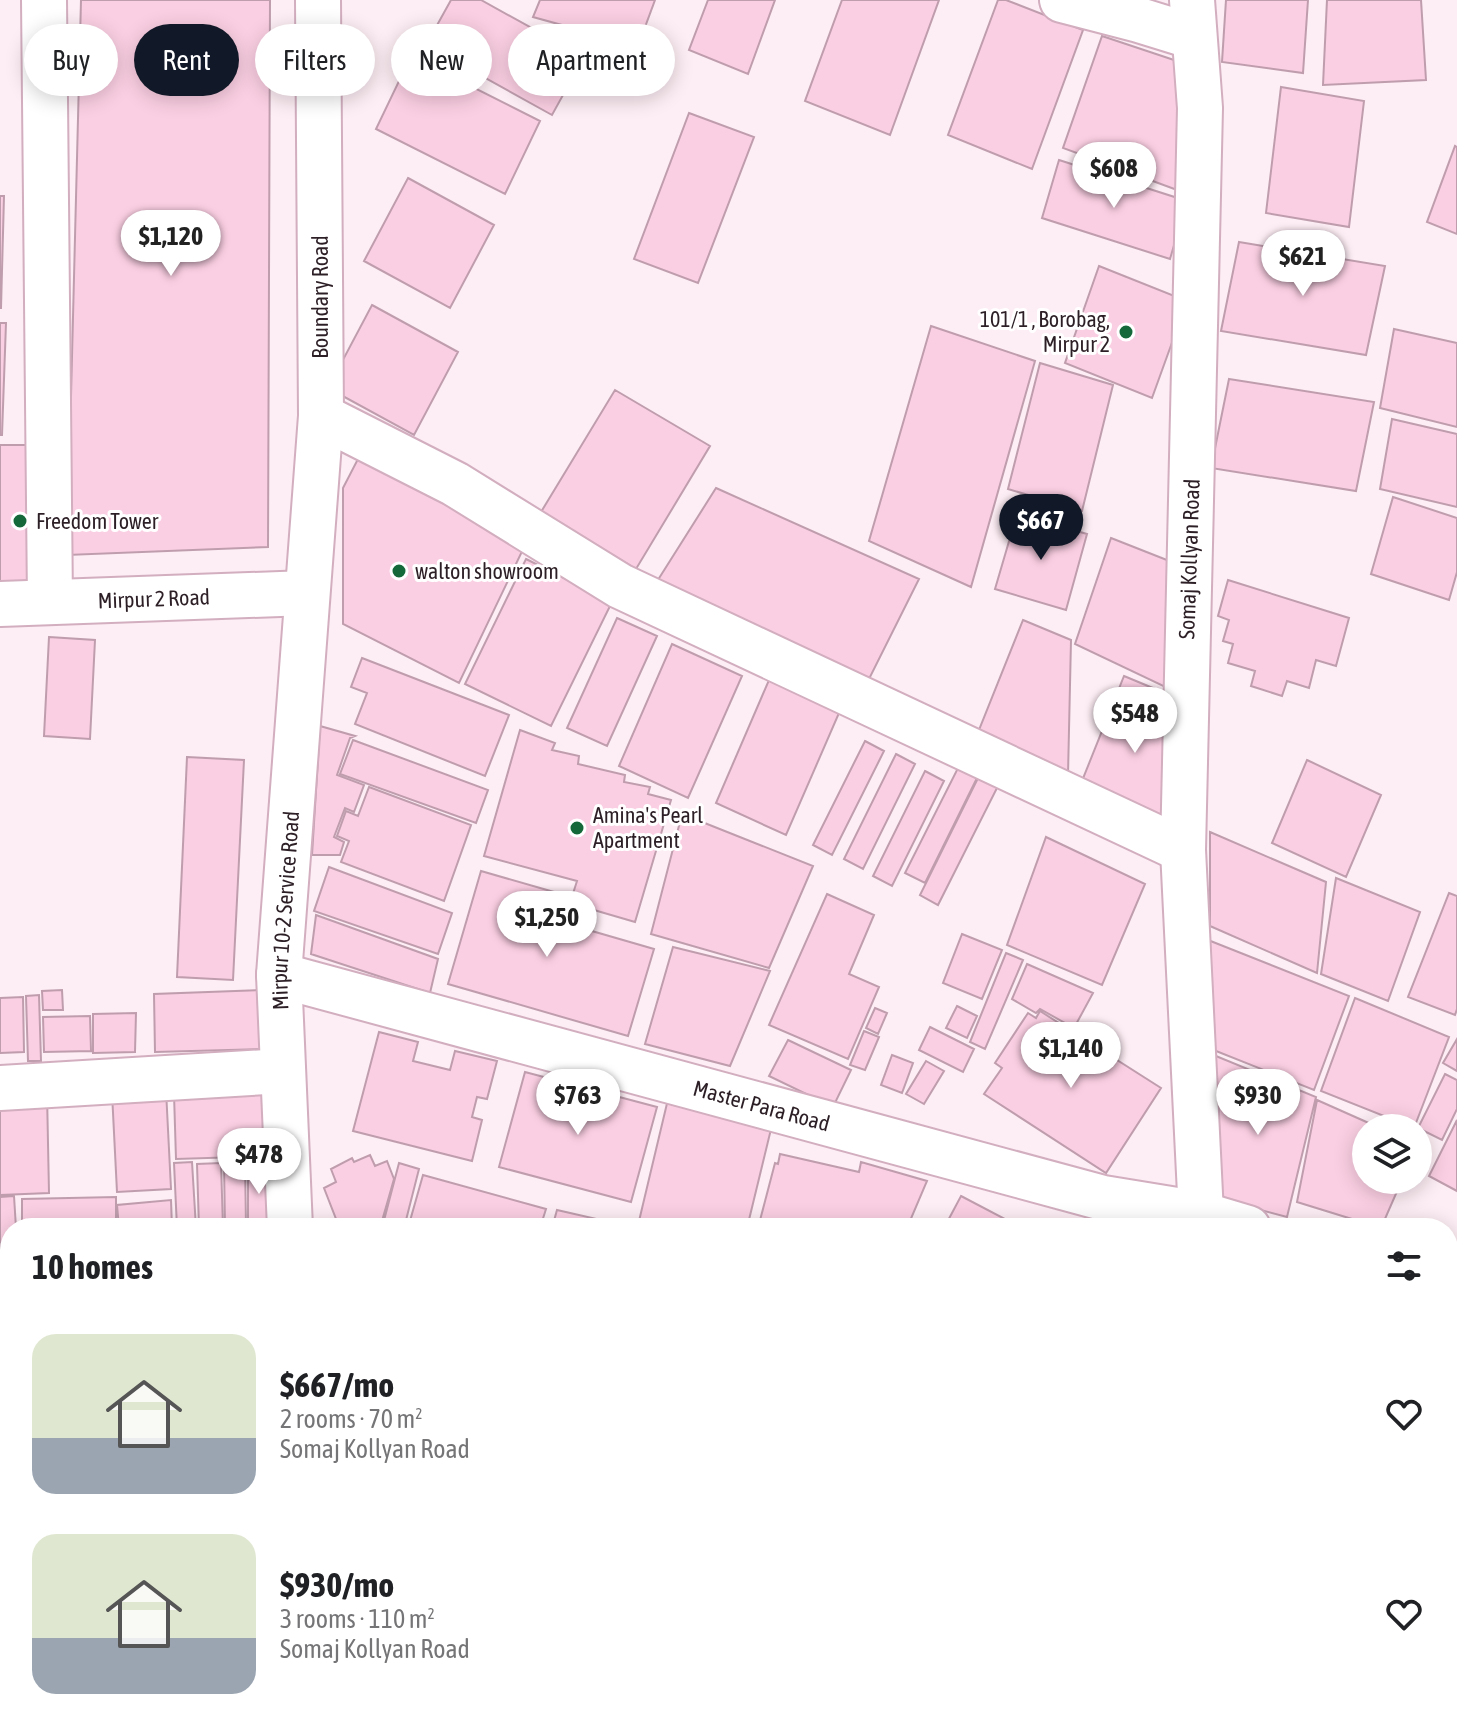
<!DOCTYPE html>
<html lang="en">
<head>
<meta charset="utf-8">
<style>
  body { margin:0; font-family:"Asap Condensed",sans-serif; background:#f2f2f2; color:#202124; height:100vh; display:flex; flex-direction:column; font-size:30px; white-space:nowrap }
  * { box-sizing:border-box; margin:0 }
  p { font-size:26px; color:#757577 }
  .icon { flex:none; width:44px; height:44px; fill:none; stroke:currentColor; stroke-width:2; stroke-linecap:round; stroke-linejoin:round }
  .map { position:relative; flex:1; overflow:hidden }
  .side { position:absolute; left:0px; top:1218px; width:1458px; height:514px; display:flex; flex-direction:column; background:#fff; border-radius:32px 32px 0 0; box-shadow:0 4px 20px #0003 }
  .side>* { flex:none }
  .banner { position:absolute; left:24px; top:24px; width:800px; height:72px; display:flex; gap:16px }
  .controls { position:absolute; left:1352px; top:1114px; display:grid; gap:16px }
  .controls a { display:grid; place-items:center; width:80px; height:80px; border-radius:50%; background:#fff; box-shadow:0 4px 20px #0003; font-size:40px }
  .price { position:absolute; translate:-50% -68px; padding:0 18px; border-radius:28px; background:#fff; color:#222; font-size:26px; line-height:52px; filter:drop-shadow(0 2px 4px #0008) }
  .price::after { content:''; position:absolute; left:50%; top:48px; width:24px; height:18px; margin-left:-12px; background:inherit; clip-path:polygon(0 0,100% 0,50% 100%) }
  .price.on { background:#111827; color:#fff }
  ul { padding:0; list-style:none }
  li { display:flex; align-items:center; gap:24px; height:200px; padding:0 32px }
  li span { display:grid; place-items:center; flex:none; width:224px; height:160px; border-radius:24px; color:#555 }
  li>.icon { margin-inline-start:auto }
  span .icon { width:96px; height:96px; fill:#fffc; stroke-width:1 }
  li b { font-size:34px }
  h2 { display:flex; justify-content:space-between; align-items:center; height:96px; padding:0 32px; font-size:34px }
  .tag { padding:0 28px; border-radius:36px; background:#fff; box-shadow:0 4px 20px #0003; font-size:28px; line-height:72px }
  .tag.on { background:#111827; color:#fff }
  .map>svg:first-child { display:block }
  .building { fill:#fbcfe3; stroke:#bf9dad; stroke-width:2 }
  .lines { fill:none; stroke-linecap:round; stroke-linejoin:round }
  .minor-casing { stroke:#d2aebf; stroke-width:48 }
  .minor { stroke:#fff; stroke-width:44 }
  .poi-dot { fill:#156839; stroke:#fff; stroke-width:3 }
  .labels { text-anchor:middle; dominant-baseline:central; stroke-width:6; stroke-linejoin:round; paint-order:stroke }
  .street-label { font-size:22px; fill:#2d1f26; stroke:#fff }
  .poi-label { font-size:22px; fill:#2d1f26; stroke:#fff; text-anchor:start }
</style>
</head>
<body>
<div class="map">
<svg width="1457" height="1731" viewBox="0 0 1457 1731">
  <rect width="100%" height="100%" fill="#fdedf4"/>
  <path class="building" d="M81,0H270L268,547L67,555Z
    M451,0H481L584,57L552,115L426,45Z
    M540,0H655L638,46L533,17Z
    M708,0H775L748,74L689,50Z
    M842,0H939L890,135L805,101Z
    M998,0H1006L1083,30L1032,169L948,135Z
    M1226,0H1308L1303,73L1222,62Z
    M1327,0H1421L1426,80L1323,85Z
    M1102,36L1186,64L1188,194L1063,148Z
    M411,56L540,121L505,194L376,129Z
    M1281,87L1364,101L1349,227L1266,213Z
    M689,113L754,137L698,283L634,259Z
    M1455,146L1457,147V234L1427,222Z
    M1059,160L1187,201L1170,259L1042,218Z
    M408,178L494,225L450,308L364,261Z
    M0,196H4L1,308H0Z
    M1239,242L1385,266L1366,355L1221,331Z
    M1099,266L1187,301L1152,398L1065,363Z
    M372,305L458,352L414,435L328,388Z
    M0,323H6L2,435H0Z
    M931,326L1035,361L971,587L869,541Z
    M1394,329L1457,343V427L1380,408Z
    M1040,363L1113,385L1082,511L1008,489Z
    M1229,379L1374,402L1356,491L1211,468Z
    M615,390L710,446L636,569L541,512Z
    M1392,419L1457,434V507L1380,489Z
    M0,445H40L38,596L0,597Z
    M359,457L527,541L459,683L343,624V488Z
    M716,488L919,579L869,679L656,583Z
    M1393,497L1457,518V572L1449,600L1371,574Z
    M1017,514L1087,534L1066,610L995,589Z
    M1111,538L1177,564L1178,693L1075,644Z
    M526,559L612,602L551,726L465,684Z
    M1228,580L1349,618L1336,666L1316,660L1309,688L1287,681L1282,696L1251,686L1255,671L1228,663L1233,644L1223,641L1229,620L1218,616Z
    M617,618L657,636L607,746L567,728Z
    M1023,620L1071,640L1068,775L977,735Z
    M49,637L95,640L90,739L44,736Z
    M672,644L742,676L688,798L619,766Z
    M362,658L509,715L485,776L355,724L367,693L351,687Z
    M1124,676L1172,696L1169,831L1078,791Z
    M769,680L839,713L786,835L716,803Z
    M320,726L355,736L350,738L337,775L364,785L354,812L345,808L334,837L344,842L340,855H312Z
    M520,730L555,743L552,750L579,756L578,764L625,775L624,782L650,787L648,794L671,800L635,922L570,903L577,881L484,856Z
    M353,740L488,790L476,823L340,774Z
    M865,741L884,751L832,855L813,845Z
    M896,754L915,764L863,869L844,859Z
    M187,757L244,760L233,980L177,977Z
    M1307,760L1381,795L1346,877L1272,843Z
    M958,768L977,778L925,883L905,873Z
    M925,771L944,781L892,886L873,876Z
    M979,776L998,786L938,905L920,895Z
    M369,787L471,825L444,901L341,862L349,841L337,836L346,811L358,816Z
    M682,814L813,866L769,968L651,934Z
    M1210,832L1326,882L1317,973L1210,926Z
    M1046,837L1145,884L1102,985L1007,945Z
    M329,867L452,913L438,954L314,911Z
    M481,871L554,892L547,918L654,949L628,1036L448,984Z
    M1336,878L1420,912L1388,1001L1321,974Z
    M1449,893L1457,896V1009L1455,1015L1408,997Z
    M827,894L874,915L849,974L879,987L848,1059L769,1025Z
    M316,915L438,959L430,993L311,954Z
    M962,934L1002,950L982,999L943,983Z
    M1208,940L1349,996L1314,1090L1201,1045Z
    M673,947L770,971L730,1066L645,1044Z
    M1006,953L1023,960L985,1049L970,1042Z
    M1027,964L1093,993L1074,1028L1040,1009L1036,1013L1012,999Z
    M62,990L63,1010H43L42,991Z
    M260,990L262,1049L155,1052L154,994Z
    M39,995L41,1061H28L26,996Z
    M23,997L24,1052L0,1053V998Z
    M1355,998L1449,1037L1414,1128L1321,1091Z
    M957,1006L977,1016L967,1038L946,1028Z
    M875,1008L887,1013L878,1034L866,1028Z
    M1040,1011L1161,1088L1106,1173L984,1094L1002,1068L995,1063L1028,1013L1036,1018Z
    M136,1013L135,1052L93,1053V1014Z
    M90,1016L91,1051L44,1052L43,1017Z
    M930,1027L974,1049L963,1072L919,1050Z
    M864,1031L879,1037L865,1070L850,1065Z
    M379,1032L418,1042L413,1061L450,1070L455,1051L497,1061L487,1099L477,1097L472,1117L482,1120L472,1161L353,1131Z
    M1457,1039V1071L1443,1063Z
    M788,1040L851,1070L833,1107L769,1076Z
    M1211,1054L1316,1097L1287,1217L1218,1199Z
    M892,1055L913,1063L902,1093L881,1085Z
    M926,1061L944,1071L924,1104L906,1094Z
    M525,1072L657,1107L631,1202L499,1167Z
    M1445,1074L1457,1080V1109L1442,1140L1418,1128Z
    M166,1090L171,1189L117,1192L112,1093Z
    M267,1090L270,1156L176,1159L174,1094Z
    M47,1093L49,1193L0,1195V1094Z
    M669,1095L772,1125L747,1228H662L639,1221Z
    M1317,1100L1380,1128H1366V1180H1402L1381,1228L1297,1202Z
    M1457,1120V1191L1429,1176Z
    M780,1154L859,1172L861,1162L927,1181L907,1228H758L775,1163L778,1164Z
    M370,1155L375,1166L387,1161L394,1179L380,1228H335L331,1221L336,1219L324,1188L336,1182L331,1169L352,1158L354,1162Z
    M192,1162L196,1228H177L174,1163Z
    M245,1162L246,1226L225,1227L224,1163Z
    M221,1163L223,1228H199L197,1164Z
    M248,1163H270L271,1228H248Z
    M399,1163L419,1169L404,1228H382Z
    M423,1175L546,1209L540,1228H408Z
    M14,1196L16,1228H10V1295H0V1197Z
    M961,1196L1022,1228H944Z
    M116,1197V1228H22V1199Z
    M171,1200L172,1228H119L117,1205Z
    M557,1210L614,1223L613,1228H552Z
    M1448,1255L1457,1260V1300L1448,1295Z
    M0,1337H10V1372H0Z
    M0,1377H10V1404H0Z
    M0,1503H10V1597H0Z
    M1457,1670V1710L1448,1706Z
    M1448,1710L1457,1713V1731H1442L1443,1722H1448Z
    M27,1722H113L114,1729L27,1727Z
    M116,1722H213L214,1731H117Z
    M220,1722H284L285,1731H221Z
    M343,1722H407L408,1731H344Z
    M413,1722H479L477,1731H414Z
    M489,1722H510L536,1731H487Z
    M556,1722H660L674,1731H569Z
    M671,1722H720L714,1731H686Z
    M767,1722H832L827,1731H782Z
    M947,1722H1015L1009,1731H961Z
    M1029,1722H1105L1099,1731H1024Z
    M1113,1722H1171L1165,1731H1107Z
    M1187,1722H1259L1254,1731H1181Z
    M1279,1722H1349L1365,1731H1274Z
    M1372,1722H1405L1403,1731H1387Z"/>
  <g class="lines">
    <defs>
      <g id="minor">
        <path d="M44,0L50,602"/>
        <path d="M1062,0L1139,20L1194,37"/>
        <path d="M1192,0L1200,108L1183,850L1201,1214"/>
        <path d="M321,416L455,484L620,586L1183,850"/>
        <path id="s1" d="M0,604L307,593"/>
        <path id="s2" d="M279,975L1103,1198L1201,1214L1248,1228"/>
        <path d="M0,1088L283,1071"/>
        <path id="s3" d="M290,1228L279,975L321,416L318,0"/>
        <path d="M0,1317H10"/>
        <path d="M1448,1337L1453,1344L1457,1427L1448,1484"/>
        <path d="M0,1633H10"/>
        <path d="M322,1722L323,1731"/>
        <path d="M916,1722L932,1731"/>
        <path d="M1421,1731L1423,1722"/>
      </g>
    </defs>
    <use href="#minor" class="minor-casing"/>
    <use href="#minor" class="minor"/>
  </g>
  <g class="poi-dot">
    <circle cx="1126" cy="332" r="8"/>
    <circle cx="20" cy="521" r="8"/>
    <circle cx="399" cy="571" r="8"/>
    <circle cx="577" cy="828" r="8"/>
  </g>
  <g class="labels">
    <g class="street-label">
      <text transform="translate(320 297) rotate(-90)">Boundary Road</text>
      <text transform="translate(1189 559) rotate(-88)">Somaj Kollyan Road</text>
      <text stroke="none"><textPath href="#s1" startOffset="154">Mirpur 2 Road</textPath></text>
      <text stroke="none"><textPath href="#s3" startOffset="318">Mirpur 10-2 Service Road</textPath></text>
      <text stroke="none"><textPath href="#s2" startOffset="500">Master Para Road</textPath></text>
    </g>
    <g class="poi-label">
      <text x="1110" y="319" text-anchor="end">101/1 , Borobag,<tspan x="1110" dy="25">Mirpur 2</tspan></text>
      <text x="36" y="521">Freedom Tower</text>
      <text x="415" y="571">walton showroom</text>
      <text x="593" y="815">Amina's Pearl<tspan x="593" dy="25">Apartment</tspan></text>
    </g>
  </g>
</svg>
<div class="controls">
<a><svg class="icon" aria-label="layers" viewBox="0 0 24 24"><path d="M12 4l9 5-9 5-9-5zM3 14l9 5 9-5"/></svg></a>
</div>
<b class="price" style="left:1114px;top:210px">$608</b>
<b class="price" style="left:171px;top:278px">$1,120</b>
<b class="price" style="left:1303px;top:298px">$621</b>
<b class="price on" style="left:1041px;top:562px">$667</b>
<b class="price" style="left:1135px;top:755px">$548</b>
<b class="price" style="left:547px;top:959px">$1,250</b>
<b class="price" style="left:1071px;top:1090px">$1,140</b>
<b class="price" style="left:578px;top:1137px">$763</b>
<b class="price" style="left:1258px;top:1137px">$930</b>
<b class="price" style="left:259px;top:1196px">$478</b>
<div class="banner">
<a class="tag">Buy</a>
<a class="tag on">Rent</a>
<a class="tag">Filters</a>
<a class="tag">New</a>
<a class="tag">Apartment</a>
</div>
<section class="side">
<h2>10 homes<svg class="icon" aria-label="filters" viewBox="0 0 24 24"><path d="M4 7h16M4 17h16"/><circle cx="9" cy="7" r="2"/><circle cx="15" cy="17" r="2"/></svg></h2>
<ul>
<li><span style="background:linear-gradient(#dfe7d0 65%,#9aa5b1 0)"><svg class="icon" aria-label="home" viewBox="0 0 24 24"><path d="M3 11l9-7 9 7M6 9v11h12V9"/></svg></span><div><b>$667/mo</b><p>2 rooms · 70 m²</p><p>Somaj Kollyan Road</p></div><svg class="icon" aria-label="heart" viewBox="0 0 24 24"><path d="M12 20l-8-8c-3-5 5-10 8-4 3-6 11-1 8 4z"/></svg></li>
<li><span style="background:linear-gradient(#dfe7d0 65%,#9aa5b1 0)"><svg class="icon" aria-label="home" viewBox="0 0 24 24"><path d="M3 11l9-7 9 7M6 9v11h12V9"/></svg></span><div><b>$930/mo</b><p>3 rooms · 110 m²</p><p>Somaj Kollyan Road</p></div><svg class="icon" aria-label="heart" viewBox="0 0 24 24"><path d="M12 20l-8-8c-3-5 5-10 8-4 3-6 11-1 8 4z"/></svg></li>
</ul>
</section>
</div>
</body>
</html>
